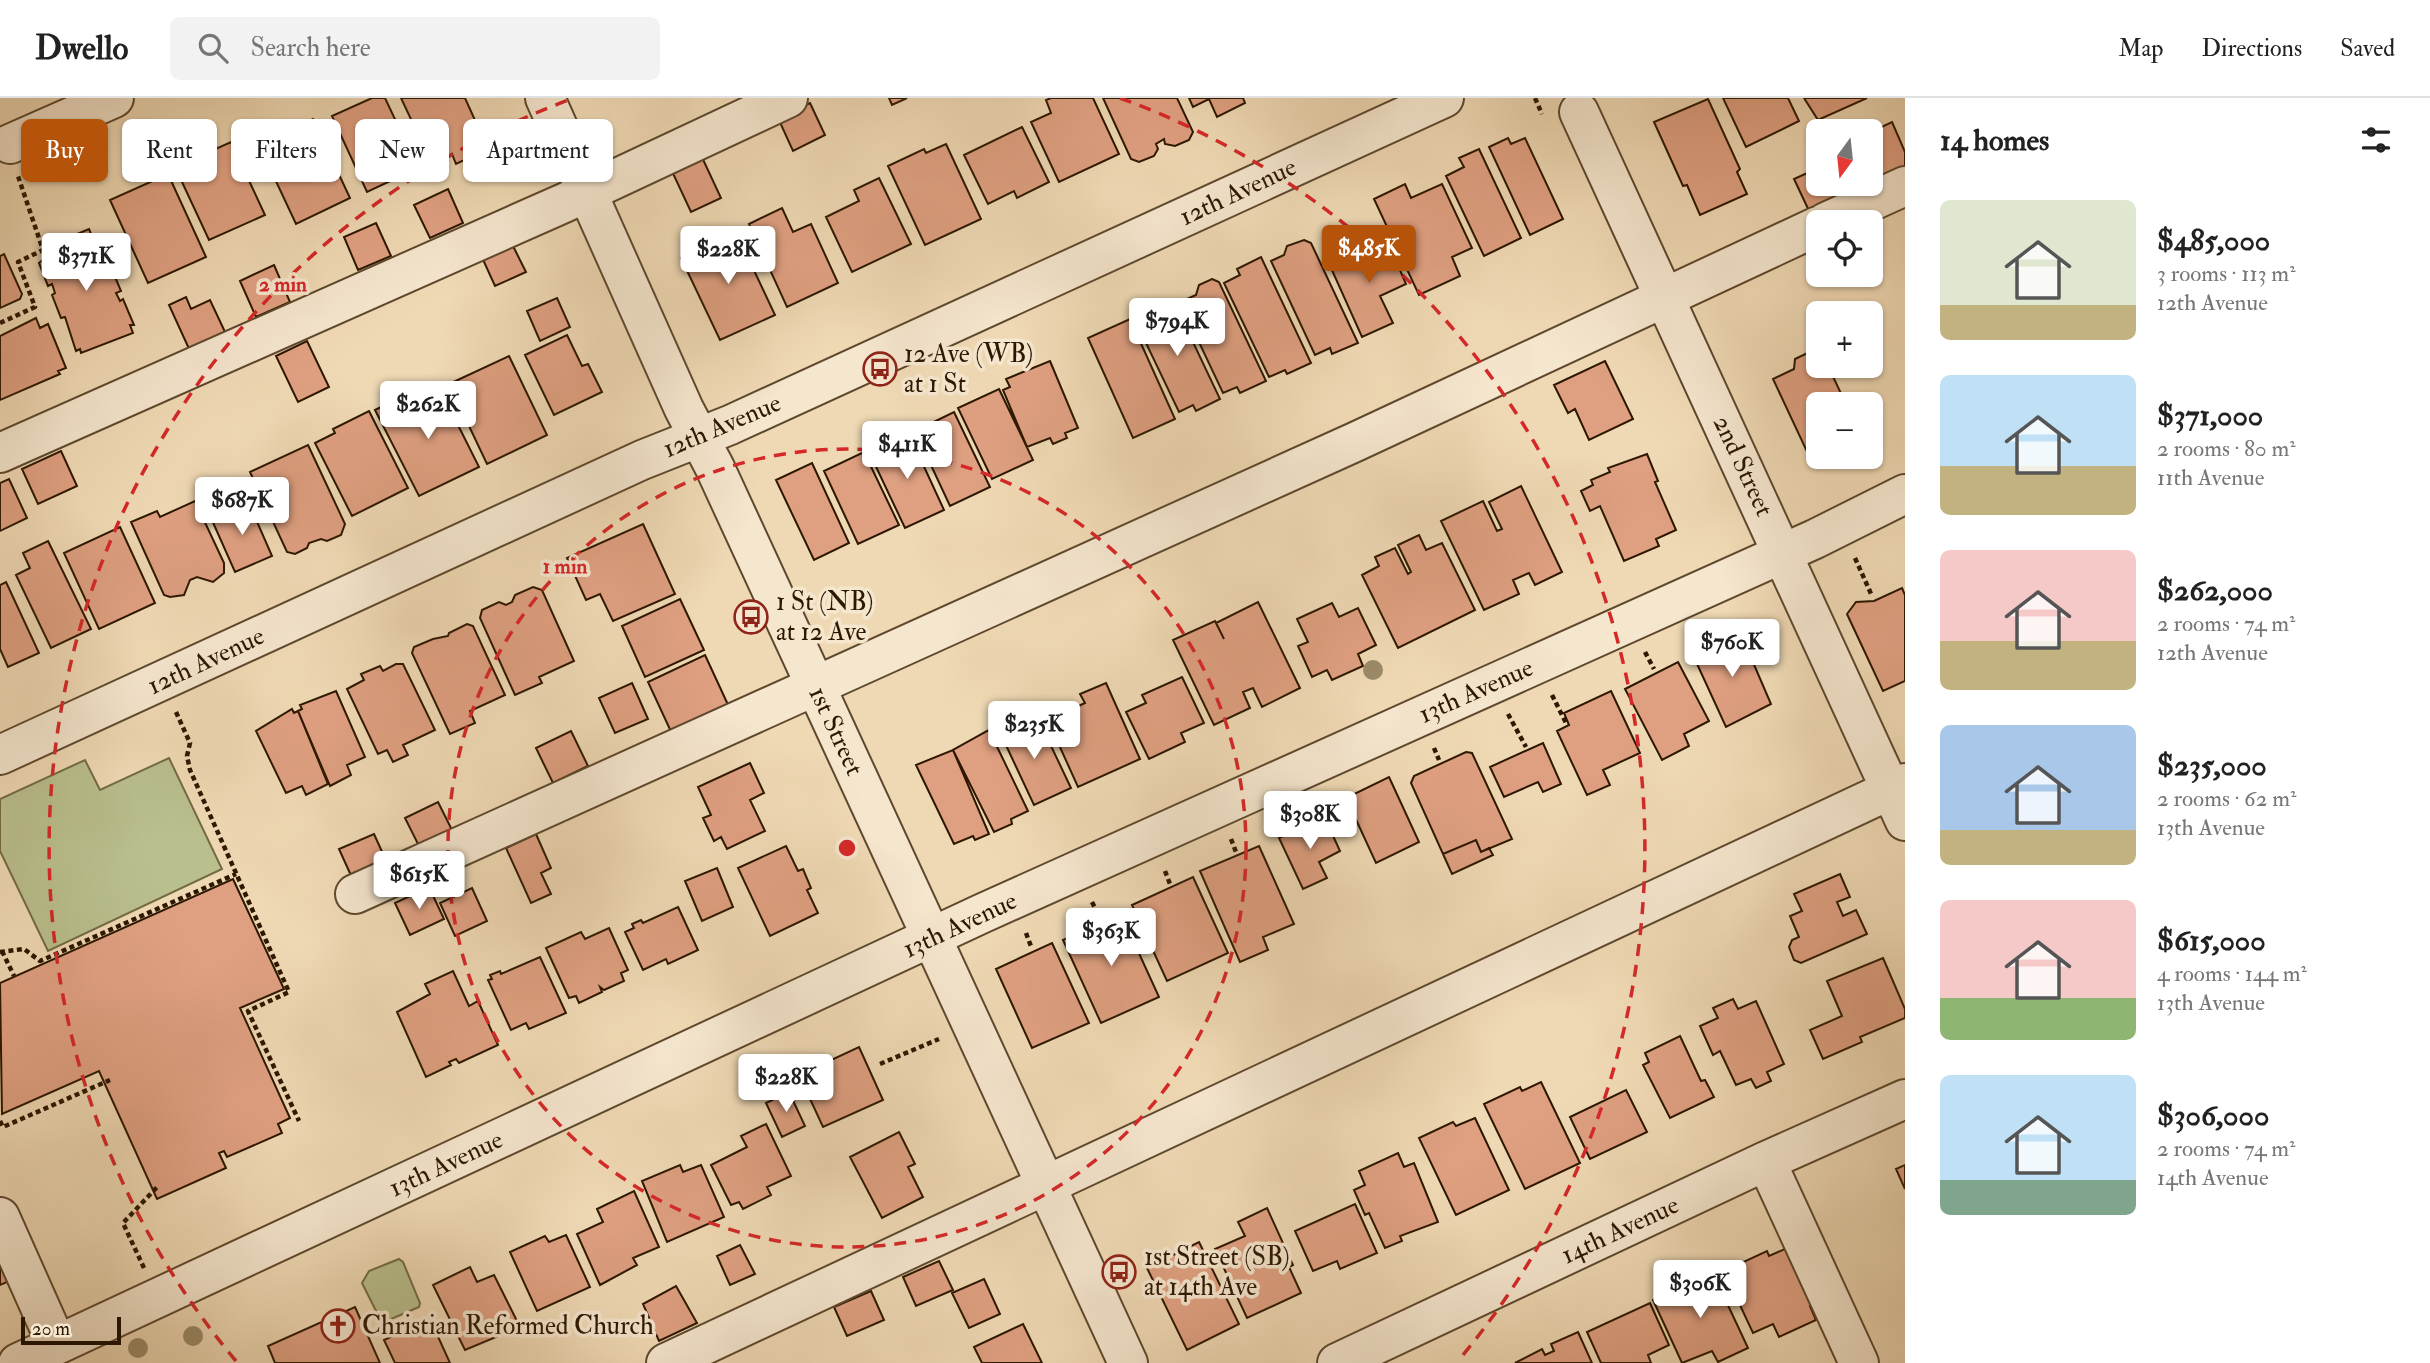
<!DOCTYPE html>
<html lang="en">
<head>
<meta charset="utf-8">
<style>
  body { margin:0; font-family:"IM FELL Double Pica",serif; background:#f2f2f2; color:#222; height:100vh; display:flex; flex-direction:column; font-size:26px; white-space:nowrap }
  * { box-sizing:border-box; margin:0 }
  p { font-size:23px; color:#767676 }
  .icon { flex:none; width:38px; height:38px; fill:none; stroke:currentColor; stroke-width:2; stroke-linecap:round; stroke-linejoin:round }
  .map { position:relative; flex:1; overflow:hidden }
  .details { display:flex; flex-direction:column; background:#fff; width:525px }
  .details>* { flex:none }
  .guide { position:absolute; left:21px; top:21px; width:665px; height:63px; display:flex; gap:14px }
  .needle { width:46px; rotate:195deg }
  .buttons { position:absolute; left:1806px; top:21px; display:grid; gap:14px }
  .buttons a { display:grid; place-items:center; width:77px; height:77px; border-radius:10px; background:#fff; box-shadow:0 2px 5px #0004; font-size:35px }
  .scale { position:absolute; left:21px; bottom:18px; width:100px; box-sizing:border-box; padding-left:7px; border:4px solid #2d1700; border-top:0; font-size:19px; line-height:24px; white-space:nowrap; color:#2d1700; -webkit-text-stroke:5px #f5e6ce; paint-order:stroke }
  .price { position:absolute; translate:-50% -60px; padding:0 16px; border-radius:7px; background:#fff; color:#222; font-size:23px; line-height:46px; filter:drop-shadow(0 2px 4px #0008) }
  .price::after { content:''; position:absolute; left:50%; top:42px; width:21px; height:16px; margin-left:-10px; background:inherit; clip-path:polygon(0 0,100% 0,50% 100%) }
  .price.on { background:#b45309; color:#fff }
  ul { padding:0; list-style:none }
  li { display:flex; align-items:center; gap:21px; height:175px; padding:0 35px }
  li span { display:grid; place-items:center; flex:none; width:196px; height:140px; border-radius:10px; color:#555 }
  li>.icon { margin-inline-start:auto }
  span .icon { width:84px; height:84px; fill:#fffc; stroke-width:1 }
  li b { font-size:30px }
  h2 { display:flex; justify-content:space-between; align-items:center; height:84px; padding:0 35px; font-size:30px }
  .chip { padding:0 24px; border-radius:10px; background:#fff; box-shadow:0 2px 5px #0004; font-size:24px; line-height:63px }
  .chip.on { background:#b45309; color:#fff }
  header { display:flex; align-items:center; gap:42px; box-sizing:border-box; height:98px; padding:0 35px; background:#fff; border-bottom:2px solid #e0e0e0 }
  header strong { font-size:33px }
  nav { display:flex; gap:38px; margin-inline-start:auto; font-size:24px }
  .search { width:490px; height:63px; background:#f2f2f2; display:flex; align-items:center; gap:18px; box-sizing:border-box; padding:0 24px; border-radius:10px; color:#767676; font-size:26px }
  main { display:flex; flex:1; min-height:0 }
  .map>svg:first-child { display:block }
  .green { fill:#b9bf8d; stroke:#736b46; stroke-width:2 }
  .building { fill:#dfa081; stroke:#2d1700; stroke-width:2 }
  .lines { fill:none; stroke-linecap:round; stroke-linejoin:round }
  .minor-casing { stroke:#5e482d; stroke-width:42 }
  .path { stroke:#2d1700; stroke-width:4.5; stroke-dasharray:5 3.5; stroke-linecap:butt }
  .minor { stroke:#f5e6ce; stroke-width:38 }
  .tree { fill:#9b8a68 }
  .ring { fill:none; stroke:#d62828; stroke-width:3.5; stroke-dasharray:12 9 }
  .labels { text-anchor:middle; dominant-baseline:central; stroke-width:7; stroke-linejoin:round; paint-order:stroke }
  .street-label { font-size:26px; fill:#2d1700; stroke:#f5e6ce }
  .poi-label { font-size:26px; fill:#2d1700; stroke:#f5e6ce; text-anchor:start }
  .centre { fill:#d62828; stroke:#f5e6ce; stroke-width:3.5 }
  .ring-label { font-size:21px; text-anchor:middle; font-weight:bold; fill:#d62828; stroke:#f5e6ce; stroke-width:7; stroke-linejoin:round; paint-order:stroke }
</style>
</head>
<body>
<header>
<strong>Dwello</strong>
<div class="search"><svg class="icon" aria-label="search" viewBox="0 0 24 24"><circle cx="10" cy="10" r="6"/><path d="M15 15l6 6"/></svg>Search here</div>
<nav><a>Map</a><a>Directions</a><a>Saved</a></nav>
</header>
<main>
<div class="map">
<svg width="1905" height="1265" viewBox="0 0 1905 1265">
  <rect width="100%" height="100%" fill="#efd9b4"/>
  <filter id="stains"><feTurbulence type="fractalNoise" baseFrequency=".00286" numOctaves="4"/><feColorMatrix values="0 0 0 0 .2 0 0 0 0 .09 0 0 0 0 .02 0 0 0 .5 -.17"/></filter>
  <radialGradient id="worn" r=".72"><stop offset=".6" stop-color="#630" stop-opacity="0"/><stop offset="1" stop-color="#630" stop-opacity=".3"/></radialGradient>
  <path class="green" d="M169,660L222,771L48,853L0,753V701L85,662L100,692Z
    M399,1161L403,1164L420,1205L419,1209L382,1225L362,1185L369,1173Z"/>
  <path class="building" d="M372,0H385L418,70L367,94L332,18Z
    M401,0H465L488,51L456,66L452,56L432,66Z
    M889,0H907L892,7Z
    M1051,0H1093L1119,56L1059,84L1031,24L1051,15L1046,2Z
    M1103,0H1177L1193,34L1189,42L1175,48L1165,46L1164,41L1156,46L1158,51L1154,58L1139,64L1131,61Z
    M1189,0H1243L1245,5L1217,19L1209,1L1193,9Z
    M1723,0H1788L1799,23L1746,49Z
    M1804,0H1867L1818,22Z
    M1708,1L1740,71L1737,74L1747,96L1700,117L1687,87L1683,88L1654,24Z
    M810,5L825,37L793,53L778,20Z
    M313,21L350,100L296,126L259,47Z
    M1892,24L1905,54V72L1879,84L1871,66V34Z
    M1022,29L1049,84L1017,100L1014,93L988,106L964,57Z
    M1508,40L1511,46L1525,40L1563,121L1530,137L1489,49Z
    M231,44L265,117L209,142L175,69Z
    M946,46L981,121L925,147L888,68L924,51L926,55Z
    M1479,51L1521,140L1484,158L1446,78L1464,69L1459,60Z
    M700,55L721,100L691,114L670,69Z
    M1818,70V86H1833L1840,102L1810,115L1794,81Z
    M168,76L206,159L148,185L110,102Z
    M879,80L911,146L852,174L826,119L859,103L854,92Z
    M1405,86L1411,100L1442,86L1472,150L1452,159L1460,178L1419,197L1374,101Z
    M448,91L463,125L430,140L414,107Z
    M782,110L793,134L811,126L838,185L787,209L749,126Z
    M376,125L391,158L358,172L344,139Z
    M89,131L105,170L110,167L121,193L116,195L120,203L123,201L134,227H130L133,235L81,255L80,251L76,253L65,219L61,220L52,197L55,195L52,186L48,188L39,165L51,155L48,148Z
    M736,134L775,217L720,242L681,160Z
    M510,142L526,174L495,188L480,155Z
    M1304,142L1311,145L1358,245L1332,256L1330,250L1315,257L1271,163L1284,157L1287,148Z
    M1388,144L1406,186L1380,198L1393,225L1362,239L1331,170L1355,160L1352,152L1368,146L1371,151Z
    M4,156L22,196L20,201L0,210V158Z
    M1261,159L1311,265L1287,276L1285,272L1269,279L1224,185L1240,177L1237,171Z
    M274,167L290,204L256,219L240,183Z
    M1212,181L1219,184L1266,283L1240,295L1237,289L1223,295L1180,204L1196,197L1199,187Z
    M186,199L191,211L210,202L226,236L190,253L169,207Z
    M557,200L570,229L540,243L527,213Z
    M1173,202L1220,301L1196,313L1193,307L1179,314L1134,220Z
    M36,220L40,230L48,226L66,270L58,273L60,276L0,302V238Z
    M1130,221L1175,321L1133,340L1088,240Z
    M567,237L582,268L588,266L602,294L554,317L525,257Z
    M307,243L329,289L298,304L276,258Z
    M1818,250V268H1828L1846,306H1818V356L1810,360L1773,281L1794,271L1795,261Z
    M509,258L547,337L487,366L449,286Z
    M1050,263L1078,330L1065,335L1067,340L1053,346L1050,340L1027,349L1003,292L1010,289L1006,281Z
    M1605,263L1633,321L1589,342L1575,311L1568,315L1554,287Z
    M440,291L479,369L419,398L375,312L401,299L406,308Z
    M999,291L1033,362L992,381L958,310Z
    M369,313L408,390L352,418L315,345L335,335L333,331Z
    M954,314L990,389L950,408L915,333Z
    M909,336L944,412L905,430L869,354Z
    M308,347L345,426L341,437L327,443L321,441L309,445L307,450L295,456L287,454L250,374Z
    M61,353L77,388L38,406L22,371Z
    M864,354L899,427L858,446L824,373Z
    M1647,356L1658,383L1655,384L1676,432L1656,441L1659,448L1624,463L1600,408L1590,413L1581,393L1593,387L1591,382L1610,374L1608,370Z
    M812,365L849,445L814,462L776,382Z
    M9,381L27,420L0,433V385Z
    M1521,388L1562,474L1535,487L1529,475L1513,482L1519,496L1484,512L1441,423L1483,403L1497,433L1502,431L1489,404Z
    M195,403L224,465V475L213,484L197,479L190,482L184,497L170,499L164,497L131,424L157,413L160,419Z
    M248,403L272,458L235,474L211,420Z
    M643,426L675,496L613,523L600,496L586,502L567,460Z
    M120,429L155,505L99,531L64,455Z
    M1419,437L1426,452L1442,445L1475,512L1398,550L1362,477L1379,468L1375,459L1395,450L1408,476L1411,474L1398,447Z
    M48,443L91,531L51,550L16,477L30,470L23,455Z
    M6,484L39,555L8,569L0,551V487Z
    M533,489L542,492L574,563L539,579L542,585L515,597L480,520L482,512L499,504L506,507L512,504L515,497Z
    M1902,490L1905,497V583L1883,593L1847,516L1856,504L1874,503Z
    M680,501L704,552L645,579L622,528Z
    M1258,504L1300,590L1262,609L1253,590L1243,594L1250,610L1214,627L1173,542L1215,523L1224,541L1216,525Z
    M1332,505L1339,519L1358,510L1376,547L1358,556L1363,568L1332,582L1327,572L1312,579L1298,548L1308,544L1297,521Z
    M467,526L473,528L505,597L470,613L475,625L450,636L412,555L414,549L433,541L448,538L449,535Z
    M1738,536L1747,540L1752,548L1749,555L1771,606L1726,629L1692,555Z
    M705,557L730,611L673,638L648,584Z
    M1678,564L1709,623L1684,636L1689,648L1662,662L1625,591Z
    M396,566H403L435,632L403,647L408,657L393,664L387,652L378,656L347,591L364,582L361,576L380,568L383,573Z
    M1182,579L1204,625L1181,635L1185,644L1149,661L1126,614L1146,605L1142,597Z
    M632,585L648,621L615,635L599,600Z
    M1106,585L1140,661L1078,689L1050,627L1073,618L1070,612L1085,605L1080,596Z
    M336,593L365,659L347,667L351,677L330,688L298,613L302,611L300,607Z
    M1611,593L1640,655L1603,672L1610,687L1587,697L1557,633L1569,627L1564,615Z
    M292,611L294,615L298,613L328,686L306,697L302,688L286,695L256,633Z
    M1019,618L1028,638L1043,631L1071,690L1034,707L997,628Z
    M989,632L1028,713L1011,721L1012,726L994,734L953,652Z
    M571,633L588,668L553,685L536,650Z
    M1543,645L1561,686L1543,694L1538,684L1504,699L1490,669Z
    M953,652L989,736L975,742L973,738L954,746L916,667Z
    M1466,654L1472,655L1512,741L1481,754L1476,742L1443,756L1411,685L1414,678Z
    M750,665L764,695L750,702L765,733L727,751L721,739L714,743L703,720L711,717L698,689Z
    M1389,679L1419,744L1376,765L1346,700Z
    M438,704L453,734L420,750L405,720Z
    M1324,718L1340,753L1319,764L1327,780L1303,791L1279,740Z
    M374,736L388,767L353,782L339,751Z
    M536,736L551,770L541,775L551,796L531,805L506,750Z
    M1476,742L1481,754L1489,750L1493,757L1452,776L1443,756Z
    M786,748L798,773L803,771L811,790L807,792L818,815L770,838L738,770Z
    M1259,748L1294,826L1263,839L1268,852L1240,864L1200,773Z
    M717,770L733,809L702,823L685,783Z
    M1840,776L1850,799L1837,804L1843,818L1856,812L1867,836L1801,865L1794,862L1789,849L1792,842L1799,839L1790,818L1802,813L1794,796Z
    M1193,779L1228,855L1167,883L1132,807Z
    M233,781L284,891L240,910L290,1020L278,1026L282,1035L227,1059L224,1053L219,1055L226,1070L157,1101L99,973L2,1016L0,885Z
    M429,789L444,821L410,837L395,805Z
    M472,790L487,823L455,838L440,805Z
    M678,809L698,852L668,866L666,861L643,872L625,834L634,830L632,826L641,822L643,825Z
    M1121,816L1159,899L1101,925L1063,842Z
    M609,830L628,872L621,875L624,883L604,892L600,889L602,894L579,905L576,898L569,900L546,850L581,834L585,841Z
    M1052,845L1089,925L1032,950L996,871Z
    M540,859L566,915L529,931L526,925L511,932L488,882L492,881L490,877L500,873L501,876Z
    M1883,860L1905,911V920L1860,939L1862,944L1823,961L1810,932L1842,918L1827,883Z
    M453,873L469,908L478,903L498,947L459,965L456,961L449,964L451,967L426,979L397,914L430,896L425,886Z
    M1733,901L1738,911L1756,903L1784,966L1767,974L1771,983L1756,990L1751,981L1736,987L1720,953L1713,957L1700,928L1718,920L1713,910Z
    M1680,938L1701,983L1705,982L1714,999L1670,1020L1643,967L1649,964L1645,955Z
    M859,949L883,1002L823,1029L799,977Z
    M1541,984L1580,1065L1525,1091L1484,1006L1520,989L1522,993Z
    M1626,992L1647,1034L1590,1061L1570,1019Z
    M789,994L805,1028L782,1039L766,1005Z
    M1475,1020L1509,1092L1456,1117L1419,1040L1453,1024L1456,1028Z
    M766,1026L791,1078L767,1089L771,1097L743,1111L739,1104L731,1107L711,1067L747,1049L741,1038Z
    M899,1034L915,1066L908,1069L923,1099L882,1120L850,1059Z
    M1398,1055L1404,1069L1414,1065L1438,1124L1400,1138L1402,1143L1385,1150L1369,1115L1365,1117L1354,1092L1365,1087L1359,1073Z
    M680,1067L683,1074L701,1067L724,1119L667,1144L642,1083Z
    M1905,1067V1091L1896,1071Z
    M634,1093L659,1149L633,1160L637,1167L600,1187L577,1136L603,1124L597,1111Z
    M1355,1106L1377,1155L1340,1171L1337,1163L1313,1173L1295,1133Z
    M1267,1110L1293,1167L1289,1169L1301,1195L1247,1220L1215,1151L1245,1138L1238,1124Z
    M566,1137L590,1189L537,1213L510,1154L545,1138L549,1144Z
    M1199,1144L1239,1226L1187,1252L1147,1170Z
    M740,1147L755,1176L730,1187L717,1158Z
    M1787,1150L1813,1206L1810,1208L1816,1222L1779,1239L1773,1226L1753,1235L1724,1173L1767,1153L1769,1158Z
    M0,1158L12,1182L0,1187Z
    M939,1163L953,1192L916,1208L903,1179Z
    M470,1169L477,1184L494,1177L520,1229L465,1252L433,1187Z
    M1712,1173L1748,1250L1718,1264L1712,1253L1682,1265L1653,1202L1675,1191L1674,1188Z
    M984,1181L1000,1216L969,1230L952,1195Z
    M676,1188L697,1225L659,1243L643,1206Z
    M871,1193L884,1222L847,1238L834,1209Z
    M1650,1205L1669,1247L1648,1257L1651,1265H1601L1587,1234Z
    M355,1209L380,1265H275L268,1248Z
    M430,1221L450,1265H395L384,1242Z
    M1023,1226L1042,1265H982L974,1249Z
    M1578,1234L1592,1265H1515L1542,1251L1545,1257L1554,1253L1551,1246Z"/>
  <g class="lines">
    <defs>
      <path id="minor" d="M545,0L684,311L715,370L1128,1265
        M1579,14L1905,723
        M10,46L114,0
        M1826,124L1905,88
        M0,355L564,105L788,0
        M0,657L642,362L730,327L1444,0
        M355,796L1355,344L1818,128
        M1766,1063L1859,1265
        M0,1119L57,1247
        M18,1265L983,815L1815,441L1905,396
        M666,1265L1905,685
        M1337,1265L1766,1063L1905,1001"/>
    </defs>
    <use href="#minor" class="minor-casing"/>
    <path class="path" d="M1535,0L1542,16
      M0,225L35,209L18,164L43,152L18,78
      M1855,460L1872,498
      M1688,535L1695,549
      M1754,542L1778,528
      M1645,554L1654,571
      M1552,597L1566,625
      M176,614L190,645L187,658L190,672L289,894L248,913L299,1023
      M1508,616L1526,649
      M1434,650L1439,662
      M1231,741L1236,754
      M1165,773L1170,786
      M1092,804L1100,820
      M1026,835L1032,851
      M2,853L14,878
      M0,854L24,851L40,863L236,776
      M880,966L939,941
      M0,1023L3,1029L110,982
      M144,1170L123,1125L159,1087"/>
    <use href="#minor" class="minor"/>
  </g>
  <g class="tree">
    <circle cx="1373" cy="572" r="10"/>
    <circle cx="193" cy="1238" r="10"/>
    <circle cx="138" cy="1250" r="10"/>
  </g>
  <g class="ring">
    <circle cx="847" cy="750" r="399"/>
    <path d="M236 1263A798 798 0 0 1 574 0M1120 0A798 798 0 0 1 1458 1263"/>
  </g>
  <defs>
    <symbol id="bus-ring" viewBox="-11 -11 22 22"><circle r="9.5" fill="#f5e6ce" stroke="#8f2418" stroke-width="1.5"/><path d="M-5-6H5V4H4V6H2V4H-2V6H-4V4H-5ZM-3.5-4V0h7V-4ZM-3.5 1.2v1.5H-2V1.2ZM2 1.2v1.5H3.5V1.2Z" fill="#8f2418"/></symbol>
    <symbol id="church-ring" viewBox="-11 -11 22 22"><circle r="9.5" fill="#f5e6ce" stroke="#8f2418" stroke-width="1.5"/><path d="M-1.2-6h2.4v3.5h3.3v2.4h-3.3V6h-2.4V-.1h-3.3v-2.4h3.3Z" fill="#8f2418"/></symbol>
  </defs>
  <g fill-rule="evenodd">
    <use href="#bus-ring" x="861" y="252" width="38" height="38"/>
    <use href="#bus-ring" x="732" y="500" width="38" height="38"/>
    <use href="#bus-ring" x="1100" y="1155" width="38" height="38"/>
    <use href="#church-ring" x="319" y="1209" width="38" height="38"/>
  </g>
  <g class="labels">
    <g class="street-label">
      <text transform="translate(1238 94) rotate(-25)">12th Avenue</text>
      <text transform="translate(722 328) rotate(-23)">12th Avenue</text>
      <text transform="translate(1743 368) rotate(65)">2nd Street</text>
      <text transform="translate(206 563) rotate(-25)">12th Avenue</text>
      <text transform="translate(1476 593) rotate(-24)">13th Avenue</text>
      <text transform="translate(836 633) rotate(65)">1st Street</text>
      <text transform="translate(960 827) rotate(-25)">13th Avenue</text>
      <text transform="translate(446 1066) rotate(-25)">13th Avenue</text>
      <text transform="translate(1620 1132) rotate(-25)">14th Avenue</text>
    </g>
    <g class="poi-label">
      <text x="904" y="256">12 Ave (WB)<tspan x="904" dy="30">at 1 St</tspan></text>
      <text x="776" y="504">1 St (NB)<tspan x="776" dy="30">at 12 Ave</tspan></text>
      <text x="1144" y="1159">1st Street (SB)<tspan x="1144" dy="30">at 14th Ave</tspan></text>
      <text x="362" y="1228">Christian Reformed Church</text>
    </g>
  </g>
  <circle cx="847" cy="750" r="10" class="centre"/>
  <g class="ring-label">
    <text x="283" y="193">2 min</text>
    <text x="565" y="475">1 min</text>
  </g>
  <rect width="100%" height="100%" filter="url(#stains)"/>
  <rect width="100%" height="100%" fill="url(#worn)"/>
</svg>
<div class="buttons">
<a><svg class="needle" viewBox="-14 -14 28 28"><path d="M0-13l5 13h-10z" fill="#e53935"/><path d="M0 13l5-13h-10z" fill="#767676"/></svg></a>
<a><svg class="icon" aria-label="locate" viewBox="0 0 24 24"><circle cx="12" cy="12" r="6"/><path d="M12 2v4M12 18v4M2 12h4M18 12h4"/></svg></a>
<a>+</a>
<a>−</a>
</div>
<div class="scale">20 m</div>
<b class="price on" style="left:1369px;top:187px">$485K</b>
<b class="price" style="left:728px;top:188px">$228K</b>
<b class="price" style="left:86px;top:195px">$371K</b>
<b class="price" style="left:1177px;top:260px">$794K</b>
<b class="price" style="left:428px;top:343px">$262K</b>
<b class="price" style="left:907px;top:383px">$411K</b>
<b class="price" style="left:242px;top:439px">$687K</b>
<b class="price" style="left:1732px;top:581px">$760K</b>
<b class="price" style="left:1034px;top:663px">$235K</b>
<b class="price" style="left:1310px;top:753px">$308K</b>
<b class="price" style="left:419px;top:813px">$615K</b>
<b class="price" style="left:1111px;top:870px">$363K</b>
<b class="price" style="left:786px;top:1016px">$228K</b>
<b class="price" style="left:1700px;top:1222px">$306K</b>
<div class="guide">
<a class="chip on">Buy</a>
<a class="chip">Rent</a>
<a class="chip">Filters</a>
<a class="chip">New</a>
<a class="chip">Apartment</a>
</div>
</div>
<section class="details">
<h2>14 homes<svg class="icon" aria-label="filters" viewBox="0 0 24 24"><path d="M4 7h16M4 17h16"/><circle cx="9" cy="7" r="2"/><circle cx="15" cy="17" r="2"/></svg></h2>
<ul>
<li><span style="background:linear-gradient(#dfe7d0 75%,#c2b280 0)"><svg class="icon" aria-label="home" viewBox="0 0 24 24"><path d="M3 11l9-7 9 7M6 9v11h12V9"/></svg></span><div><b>$485,000</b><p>3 rooms · 113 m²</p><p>12th Avenue</p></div></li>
<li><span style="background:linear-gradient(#bfe0f5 65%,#c2b280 0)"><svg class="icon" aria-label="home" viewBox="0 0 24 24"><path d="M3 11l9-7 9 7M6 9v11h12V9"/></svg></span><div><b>$371,000</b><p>2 rooms · 80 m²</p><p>11th Avenue</p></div></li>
<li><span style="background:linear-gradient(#f6c9c9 65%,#c2b280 0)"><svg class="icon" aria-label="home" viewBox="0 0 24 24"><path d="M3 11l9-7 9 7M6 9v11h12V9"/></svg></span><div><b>$262,000</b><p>2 rooms · 74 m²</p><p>12th Avenue</p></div></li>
<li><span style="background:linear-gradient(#a9c7e8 75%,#c2b280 0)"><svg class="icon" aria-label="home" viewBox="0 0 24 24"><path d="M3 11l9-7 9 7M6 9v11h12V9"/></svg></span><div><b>$235,000</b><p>2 rooms · 62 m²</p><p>13th Avenue</p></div></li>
<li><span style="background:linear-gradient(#f6c9c9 70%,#8fb573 0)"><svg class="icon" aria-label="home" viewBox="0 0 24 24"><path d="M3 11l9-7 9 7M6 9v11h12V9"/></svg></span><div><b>$615,000</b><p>4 rooms · 144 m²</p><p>13th Avenue</p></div></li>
<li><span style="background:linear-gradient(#bfe0f5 75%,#7fa58c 0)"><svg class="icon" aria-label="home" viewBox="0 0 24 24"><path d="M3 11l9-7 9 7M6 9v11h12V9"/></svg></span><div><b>$306,000</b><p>2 rooms · 74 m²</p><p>14th Avenue</p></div></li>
</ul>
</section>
</main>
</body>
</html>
